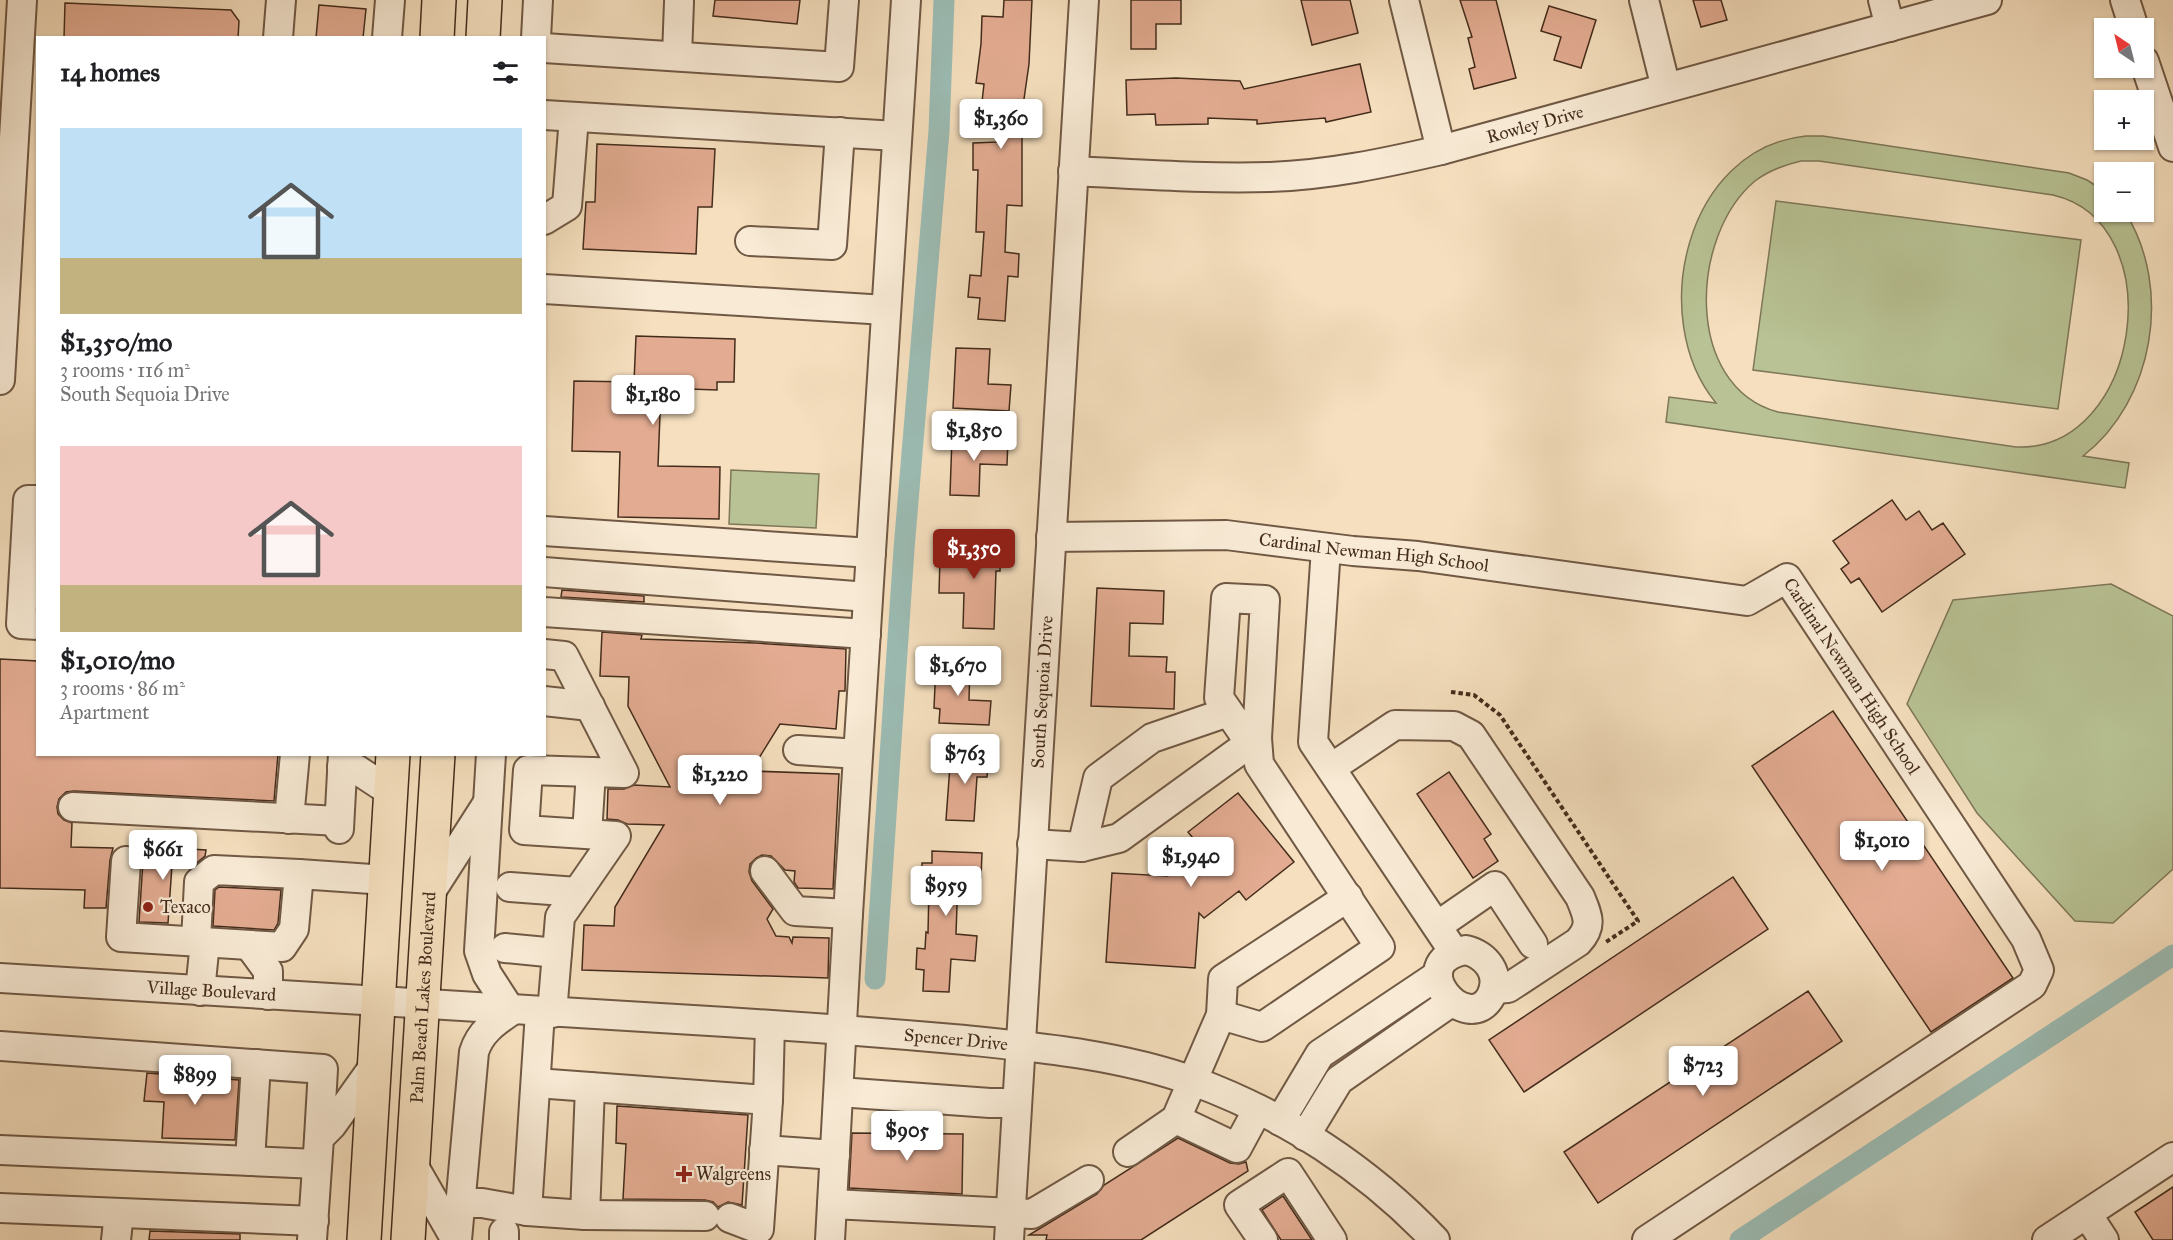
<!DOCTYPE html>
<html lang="en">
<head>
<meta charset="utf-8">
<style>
  body { margin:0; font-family:"IM FELL Great Primer",serif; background:#f6f6f6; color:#202124; height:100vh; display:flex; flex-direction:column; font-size:22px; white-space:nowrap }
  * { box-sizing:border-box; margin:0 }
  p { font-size:20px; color:#757577 }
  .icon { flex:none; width:33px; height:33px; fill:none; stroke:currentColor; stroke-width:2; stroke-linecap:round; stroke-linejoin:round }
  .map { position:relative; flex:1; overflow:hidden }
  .side { position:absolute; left:36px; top:36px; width:510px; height:720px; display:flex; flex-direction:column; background:#fff; border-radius:0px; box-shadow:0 2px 4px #0004 }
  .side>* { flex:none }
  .needle { width:39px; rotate:325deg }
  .controls { position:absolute; left:2094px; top:18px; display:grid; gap:12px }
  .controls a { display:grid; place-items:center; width:60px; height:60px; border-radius:0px; background:#fff; box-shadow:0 2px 4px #0004; font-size:30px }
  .price { position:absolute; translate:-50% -51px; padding:0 14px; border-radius:6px; background:#fff; color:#222; font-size:20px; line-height:39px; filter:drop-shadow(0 2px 3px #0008) }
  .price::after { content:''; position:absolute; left:50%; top:36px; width:18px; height:14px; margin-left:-9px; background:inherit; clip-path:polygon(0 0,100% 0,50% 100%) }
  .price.current { background:#8f2418; color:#fff }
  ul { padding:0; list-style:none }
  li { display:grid; align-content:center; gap:12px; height:318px; padding:0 24px }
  li span { display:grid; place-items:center; height:186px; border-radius:0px; color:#555 }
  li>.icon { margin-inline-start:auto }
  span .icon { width:108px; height:108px; fill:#fffc; stroke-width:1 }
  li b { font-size:26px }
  h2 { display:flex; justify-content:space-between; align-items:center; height:72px; padding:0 24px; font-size:26px }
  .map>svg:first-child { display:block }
  .green { fill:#b8c294; stroke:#7e7758; stroke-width:1.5; fill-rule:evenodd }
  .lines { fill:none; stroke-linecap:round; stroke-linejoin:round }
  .canal { stroke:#9cbcb4; stroke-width:21 }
  .building { fill:#e3ac92; stroke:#442c1b; stroke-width:1.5 }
  .minor-casing { stroke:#705944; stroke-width:32 }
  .major-casing { stroke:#442c1b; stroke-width:36 }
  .path { stroke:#442c1b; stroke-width:4; stroke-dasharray:4.5 3; stroke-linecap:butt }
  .minor { stroke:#f8ead5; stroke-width:28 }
  .major { stroke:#f5dfbe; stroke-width:33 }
  .poi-dot { fill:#8f2418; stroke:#f8ead5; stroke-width:2 }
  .labels { text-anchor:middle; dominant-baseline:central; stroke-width:4.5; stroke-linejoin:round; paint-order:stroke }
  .street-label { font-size:18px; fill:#442c1b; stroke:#f8ead5 }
  .poi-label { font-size:18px; fill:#442c1b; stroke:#f8ead5; text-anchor:start }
</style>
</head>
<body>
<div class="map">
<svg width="2173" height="1240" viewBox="0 0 2173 1240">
  <rect width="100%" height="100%" fill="#f5dfbe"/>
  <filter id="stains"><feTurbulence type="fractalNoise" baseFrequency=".00333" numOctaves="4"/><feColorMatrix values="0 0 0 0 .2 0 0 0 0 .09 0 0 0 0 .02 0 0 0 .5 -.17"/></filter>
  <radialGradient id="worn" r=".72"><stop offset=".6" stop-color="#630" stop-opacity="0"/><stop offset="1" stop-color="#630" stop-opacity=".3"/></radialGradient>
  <path class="green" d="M1806,136H1823L2069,173L2087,180L2104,191V212H2125C2173,288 2154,401 2083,456L2129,463L2125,488L1666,422L1669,397L1716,403C1646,318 1686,148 1806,136ZM1801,161H1819L2053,195C2173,223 2141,452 2016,447L1778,412C1683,386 1690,235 1755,181C1769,170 1784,165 1801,161Z
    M1776,201L2081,240L2058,409L1753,370Z
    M731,470L819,474L816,528L729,524Z
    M2111,584L2173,616V869L2113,923L2075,921L1977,813L1907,704L1953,600Z"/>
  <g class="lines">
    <path class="canal" d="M875,979L904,549L939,131L944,0
      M1740,1240L2173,955"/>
  </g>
  <path class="building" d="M715,0H800L797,24L713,16Z
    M1004,0H1032L1029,64L1022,113V206L1007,205L1005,252L1019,254L1018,277L1008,276L1005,321L978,319L980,298L968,297L970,275L981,276L984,232H976L978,170H973V143L997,142L996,104L982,102L984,84L976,83L981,44L982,16L1003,17Z
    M1131,0H1181V24H1156V49H1131Z
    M1301,0H1350L1358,33L1312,45Z
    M1460,0H1496L1516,78L1474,89L1469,69L1475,67L1468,38L1472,37Z
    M1693,0H1721L1727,20L1701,27Z
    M65,3L231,10L239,21L238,38H64Z
    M319,5L366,9L363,38H316Z
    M1549,6L1596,20L1581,68L1554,60L1561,37L1541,31Z
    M1360,64L1371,112L1326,122L1325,118L1257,124V120L1208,118V124L1156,125L1155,114L1127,115L1126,80L1176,78L1240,81L1244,89Z
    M597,144L715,149L712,207H698L696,254L583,249L586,202H595Z
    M636,336L735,339L734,382H717V390L661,388L658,466L720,467L719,519L618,517L620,452L572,451L574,381L634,382Z
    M956,348L990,349L988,384L1011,385L1009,411L953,408Z
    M952,437L1008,439L1007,465L980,464L979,496L950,495Z
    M1892,500L1906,520L1919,511L1932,530L1943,523L1965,554L1882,612L1859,578L1851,583L1841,569L1849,563L1833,541Z
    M962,538L1001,539L1000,571H996L994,629L963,628L964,593H939L940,558L962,559Z
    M1097,588L1164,591L1163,624L1130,623L1129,656L1167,657L1166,672H1175L1174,709L1091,706Z
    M562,590L644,596V602L561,597Z
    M602,632L642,635L641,639L756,643L846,649L845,691H839L836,729L780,724L751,771L839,774L833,889L798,888L794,882L795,871L785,870L771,856L762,855L756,858L750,864L749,872L752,881L773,909L767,919L776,936L789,937L792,943L793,937L829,938L828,978L582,970L584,925L614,926L615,907L664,825L627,824L618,820L607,819L608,789H624L634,785L670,787L628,706L629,677L600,676Z
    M0,659L38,661V754H278L274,801L74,791L66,792L59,799L57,807L58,814L64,820L72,823L71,847L113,848L110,860L106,908H84L85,890L0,888Z
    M936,663L970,665L969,700L991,701L989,725L939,723L940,709L934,708Z
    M1833,711L2013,978L1931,1032L1752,766Z
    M951,752L989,755L987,777H977L974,821L946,820Z
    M1449,772L1491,834L1484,839L1498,861L1473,878L1417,794Z
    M1238,793L1294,862L1246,900L1239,891L1204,918L1199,913L1195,968L1106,962L1112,873L1167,876L1163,871L1197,843L1188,832Z
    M156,847L206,850L205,856L192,867L172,865L168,923L139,922L143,861L155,862Z
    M932,851L982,853L981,878L958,877L956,934L977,936L975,961L951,959L949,992L923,991L924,970L916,969L917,948L925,949L926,932L928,933L929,887H922V863H932Z
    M1733,877L1768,929L1524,1092L1489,1040Z
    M219,887L281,890L278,923L274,930L213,926L215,890Z
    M1808,991L1842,1041L1598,1203L1564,1152Z
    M147,1073L239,1080L235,1140L162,1138L164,1102L144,1101Z
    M617,1106L748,1115L742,1205L728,1202L718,1207L713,1202L705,1200L623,1199L626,1144L616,1143Z
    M852,1133L963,1134L962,1194L849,1188Z
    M1178,1138L1230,1163L1239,1164L1246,1162L1248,1171L1141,1240H1046L1047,1235H1029L1097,1194L1104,1185Z
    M2173,1187V1240H2153L2135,1212Z
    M1283,1196L1312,1240H1281L1262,1210Z
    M150,1231L240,1234V1240H149Z"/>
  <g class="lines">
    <defs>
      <g id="minor">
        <path d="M1404,0L1441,150"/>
        <path d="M1644,0L1666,88"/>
        <path d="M1883,0L1890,27"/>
        <path d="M2125,0L2134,28"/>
        <path d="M278,38L281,0"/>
        <path d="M387,38L390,0"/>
        <path d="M536,38L538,0"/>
        <path d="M544,48L839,67L844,0"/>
        <path d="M677,56L679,2"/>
        <path d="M2144,61L2173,147"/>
        <path d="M544,115L897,136"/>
        <path id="s1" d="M1073,171C1139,174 1204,179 1270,177C1328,175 1385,163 1441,150L1987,0"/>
        <path d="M544,220L567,206L574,117"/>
        <path d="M750,241L832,245L840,132"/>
        <path d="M544,289L886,310"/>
        <path d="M0,380L22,0"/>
        <path d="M38,500H28L21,624L38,625"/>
        <path d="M544,531L871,553"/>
        <path id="s2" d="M1051,537L1226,535L1353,551L1418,556L1747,601L1787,578L2026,939L2039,970L2032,985L1647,1240"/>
        <path d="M1326,548L1313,742L1454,952"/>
        <path d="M544,572L868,597"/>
        <path d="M544,612L866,634"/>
        <path d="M544,654L564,656L624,773L528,770L524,830L616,836L560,917L552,1013"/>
        <path d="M544,701L590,706"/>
        <path d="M798,750L858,754"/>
        <path d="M491,754L479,951L487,974L511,1011"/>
        <path d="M342,767L356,769L391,792"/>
        <path d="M1331,768L1395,725L1454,726L1471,735L1580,897C1588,916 1593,926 1578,942L1508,988L1494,989"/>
        <path d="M73,807L339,821"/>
        <path d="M289,819L295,754"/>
        <path d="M339,829L343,754"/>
        <path d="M587,834L591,772"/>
        <path d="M1032,844L1082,847L1119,838L1257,738"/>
        <path d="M1082,847L1098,778L1152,738L1228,712"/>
        <path d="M126,861L121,937L282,947L294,929L299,874L386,880"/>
        <path d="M765,871L795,911L848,914"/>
        <path d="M510,887L577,892"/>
        <path d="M430,893L487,804"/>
        <path d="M1437,926L1495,886L1533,944"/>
        <path d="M196,941L199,882L214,870L299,874"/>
        <path d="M249,945L268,971V995"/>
        <path d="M505,948L557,953"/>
        <path d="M1466,950C1486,955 1502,974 1491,996C1468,1039 1400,962 1466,950Z"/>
        <path id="s3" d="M0,978C242,993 484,1007 726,1022C806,1027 885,1033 965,1040C1043,1048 1119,1055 1193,1081C1284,1114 1369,1170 1435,1240"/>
        <path d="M200,991L205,942"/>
        <path d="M1221,1015L1262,1027L1380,947L1259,764L1257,738L1265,600L1226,598L1219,698L1250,743"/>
        <path d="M0,1046L323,1069L319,1138"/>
        <path d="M536,1083L768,1100L759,1229L730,1218"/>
        <path d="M839,1092L990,1103H1017"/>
        <path d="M768,1100L770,1025"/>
        <path d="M1176,1119L1237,1148L1258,1109"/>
        <path d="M1280,1121L1320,1054L1438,975"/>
        <path d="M1305,1136L1339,1080L1451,1002"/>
        <path d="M0,1150L317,1164"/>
        <path d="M764,1150L835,1155"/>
        <path d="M1128,1152L1176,1119L1221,1015L1223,979L1348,897"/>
        <path d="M250,1161L256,1064"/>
        <path d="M413,1165L456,1240"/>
        <path d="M461,1203H482L527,1211L585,1215L590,1087"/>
        <path d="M832,1204L1032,1214L1089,1180"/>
        <path d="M0,1208L314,1221"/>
        <path d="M527,1211L540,1012"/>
        <path d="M2087,1214L2104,1240"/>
        <path d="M585,1215L705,1216"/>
        <path d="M116,1240L119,1213"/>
        <path d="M312,1240L319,1138L332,1125L374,1066"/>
        <path d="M457,1240L474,1052C480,1032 495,1022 511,1011"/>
        <path d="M504,1240V1232"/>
        <path d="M830,1240L848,914L906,0"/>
        <path id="s4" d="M1009,1240L1084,0"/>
        <path d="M1263,1240L1239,1205L1288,1173L1332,1240"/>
        <path d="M2047,1240L2173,1157"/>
      </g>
      <g id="major">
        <path d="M437,38L439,0"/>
        <path d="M483,38L485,0"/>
        <path d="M364,1240L393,754"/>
        <path id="s5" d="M408,1240L438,754"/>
      </g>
    </defs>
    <use href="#minor" class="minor-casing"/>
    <use href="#major" class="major-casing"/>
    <path class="path" d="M1451,692L1474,695L1500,715L1638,921L1606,942"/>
    <use href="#minor" class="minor"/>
    <use href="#major" class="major"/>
  </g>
  <g class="poi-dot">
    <circle cx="148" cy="907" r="6"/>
    <path d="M681 1165h6v6h6v6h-6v6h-6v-6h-6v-6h6z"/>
  </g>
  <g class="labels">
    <g class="street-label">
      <text stroke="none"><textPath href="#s1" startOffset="468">Rowley Drive</textPath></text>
      <text stroke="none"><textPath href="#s2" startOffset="324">Cardinal Newman High School</textPath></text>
      <text stroke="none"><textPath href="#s2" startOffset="864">Cardinal Newman High School</textPath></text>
      <text stroke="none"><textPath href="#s4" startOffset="549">South Sequoia Drive</textPath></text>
      <text stroke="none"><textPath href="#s3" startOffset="212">Village Boulevard</textPath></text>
      <text stroke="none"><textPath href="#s5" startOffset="243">Palm Beach Lakes Boulevard</textPath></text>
      <text stroke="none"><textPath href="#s3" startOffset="958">Spencer Drive</textPath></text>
    </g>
    <g class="poi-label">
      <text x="160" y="907">Texaco</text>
      <text x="696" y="1174">Walgreens</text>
    </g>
  </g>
  <rect width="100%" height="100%" filter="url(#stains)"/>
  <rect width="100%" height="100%" fill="url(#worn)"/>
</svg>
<div class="controls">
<a><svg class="needle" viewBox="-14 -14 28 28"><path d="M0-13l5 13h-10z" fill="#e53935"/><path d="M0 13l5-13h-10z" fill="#757577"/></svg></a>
<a>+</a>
<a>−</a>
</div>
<b class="price" style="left:1001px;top:150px">$1,360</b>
<b class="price" style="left:653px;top:426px">$1,180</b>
<b class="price" style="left:974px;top:462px">$1,850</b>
<b class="price current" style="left:974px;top:580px">$1,350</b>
<b class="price" style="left:958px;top:697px">$1,670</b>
<b class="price" style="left:965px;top:785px">$763</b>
<b class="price" style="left:720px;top:806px">$1,220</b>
<b class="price" style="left:1882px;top:872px">$1,010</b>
<b class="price" style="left:163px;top:881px">$661</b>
<b class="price" style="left:1191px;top:888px">$1,940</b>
<b class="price" style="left:946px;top:917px">$959</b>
<b class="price" style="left:1703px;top:1097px">$723</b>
<b class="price" style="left:195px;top:1106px">$899</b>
<b class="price" style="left:907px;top:1162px">$905</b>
<section class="side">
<h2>14 homes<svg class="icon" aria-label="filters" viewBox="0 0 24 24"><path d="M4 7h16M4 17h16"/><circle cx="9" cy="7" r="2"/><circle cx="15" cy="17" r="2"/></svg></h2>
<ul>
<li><span style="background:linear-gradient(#bfe0f5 70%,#c2b280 0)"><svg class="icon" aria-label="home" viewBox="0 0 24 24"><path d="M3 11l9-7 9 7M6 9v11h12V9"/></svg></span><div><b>$1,350/mo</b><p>3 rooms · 116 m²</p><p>South Sequoia Drive</p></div></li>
<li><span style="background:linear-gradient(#f6c9c9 75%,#c2b280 0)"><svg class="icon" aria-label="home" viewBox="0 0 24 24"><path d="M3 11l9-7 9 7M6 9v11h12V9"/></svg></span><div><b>$1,010/mo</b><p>3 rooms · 86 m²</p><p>Apartment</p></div></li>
</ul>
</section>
</div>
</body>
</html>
